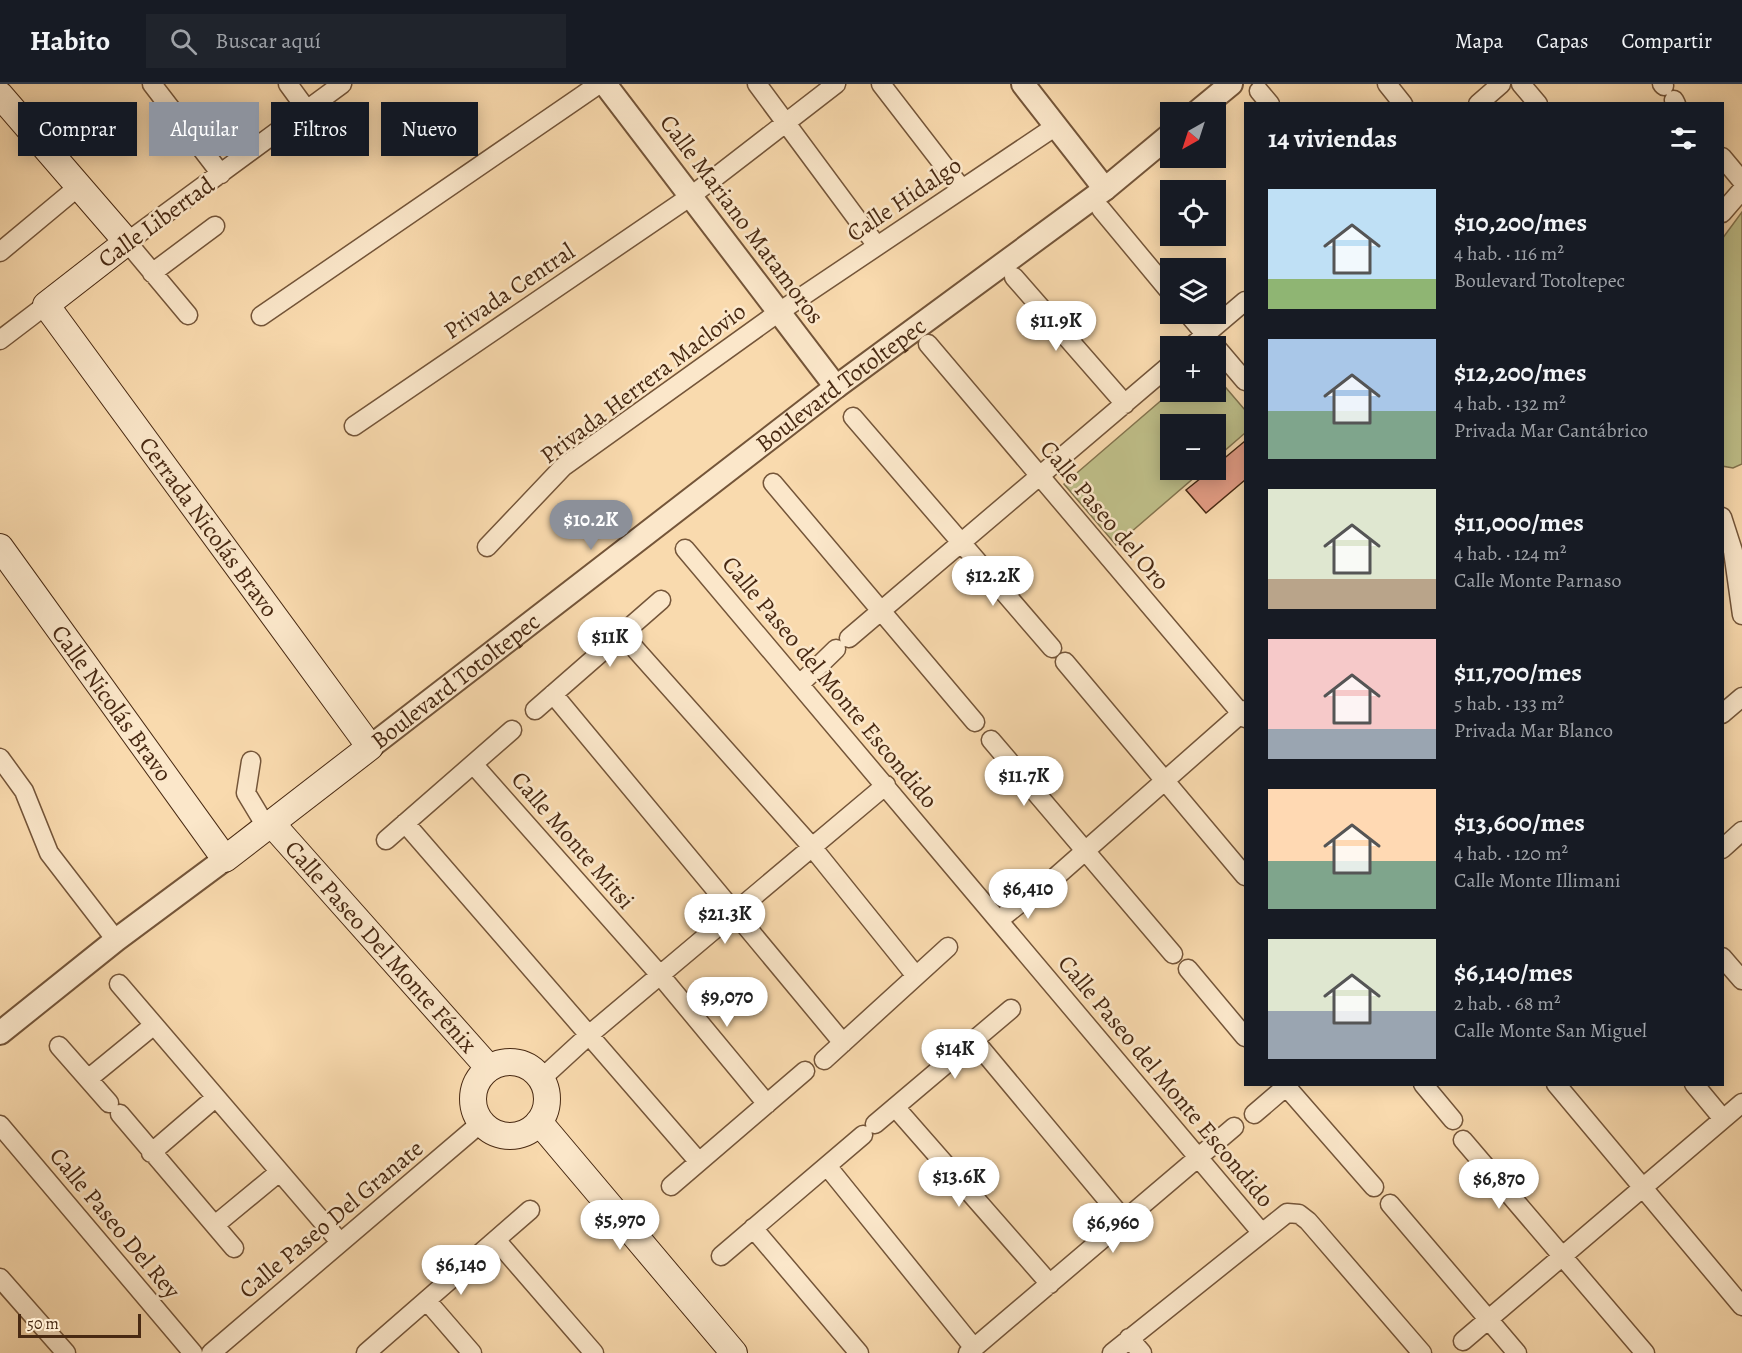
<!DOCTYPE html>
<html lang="es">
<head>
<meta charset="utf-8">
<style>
  body { margin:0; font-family:Alegreya,serif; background:#20242c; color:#f1f3f6; height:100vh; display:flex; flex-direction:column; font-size:22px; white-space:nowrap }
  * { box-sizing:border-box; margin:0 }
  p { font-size:20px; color:#9ea1a6 }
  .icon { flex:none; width:33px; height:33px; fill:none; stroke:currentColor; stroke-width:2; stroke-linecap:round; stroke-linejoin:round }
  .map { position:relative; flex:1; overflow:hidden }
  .panel { position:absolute; left:1244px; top:18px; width:480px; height:984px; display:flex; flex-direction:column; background:#171b24; border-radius:0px; box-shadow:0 3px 15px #0003 }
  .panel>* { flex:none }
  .banner { position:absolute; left:18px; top:18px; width:570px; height:54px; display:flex; gap:12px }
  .needle { width:39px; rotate:219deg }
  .controls { position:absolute; left:1160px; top:18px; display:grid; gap:12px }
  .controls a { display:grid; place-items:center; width:66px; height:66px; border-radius:0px; background:#171b24; box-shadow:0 3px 15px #0003; font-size:30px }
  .scale { position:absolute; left:18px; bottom:15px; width:123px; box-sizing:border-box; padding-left:6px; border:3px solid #482912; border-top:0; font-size:16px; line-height:21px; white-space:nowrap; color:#482912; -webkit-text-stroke:4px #fbe7ca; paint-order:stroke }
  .price { position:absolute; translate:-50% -51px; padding:0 14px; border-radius:21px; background:#fff; color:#222; font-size:20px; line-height:39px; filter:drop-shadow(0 2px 3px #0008) }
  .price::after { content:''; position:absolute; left:50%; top:36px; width:18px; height:14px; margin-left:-9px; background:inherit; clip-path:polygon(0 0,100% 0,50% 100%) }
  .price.active { background:#8c9099; color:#fff }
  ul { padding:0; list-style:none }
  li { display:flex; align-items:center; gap:18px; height:150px; padding:0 24px }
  li span { display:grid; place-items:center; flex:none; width:168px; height:120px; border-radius:0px; color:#555 }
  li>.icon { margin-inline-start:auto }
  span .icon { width:72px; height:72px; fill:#fffc; stroke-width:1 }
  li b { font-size:26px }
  h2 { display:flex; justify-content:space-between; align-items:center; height:72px; padding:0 24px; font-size:26px }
  .pill { padding:0 21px; border-radius:0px; background:#171b24; box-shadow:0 3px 15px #0003; font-size:21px; line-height:54px }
  .pill.active { background:#8c9099; color:#fff }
  header { display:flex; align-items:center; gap:36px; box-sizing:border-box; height:84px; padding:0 30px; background:#171b24; border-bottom:2px solid #363941 }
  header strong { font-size:28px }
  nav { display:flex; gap:33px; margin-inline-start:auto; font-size:21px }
  .search { width:420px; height:54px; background:#20242c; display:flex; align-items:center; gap:15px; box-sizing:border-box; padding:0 21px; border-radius:0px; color:#9ea1a6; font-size:22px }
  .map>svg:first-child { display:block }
  .green { fill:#bfbf89; stroke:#84744e; stroke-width:1.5 }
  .building { fill:#e39c84; stroke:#482912; stroke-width:1.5 }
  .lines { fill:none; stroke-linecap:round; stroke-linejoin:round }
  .minor-casing { stroke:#745539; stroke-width:21 }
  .tertiary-casing { stroke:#745539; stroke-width:26 }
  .secondary-casing { stroke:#482912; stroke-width:28 }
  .minor { stroke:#fbe7ca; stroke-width:18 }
  .tertiary { stroke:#fbe7ca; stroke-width:22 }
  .secondary { stroke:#fbe7ca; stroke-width:26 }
  .labels { text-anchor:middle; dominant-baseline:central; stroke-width:5; stroke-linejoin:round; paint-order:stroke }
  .street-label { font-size:24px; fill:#482912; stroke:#fbe7ca }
</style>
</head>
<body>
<header>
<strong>Habito</strong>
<div class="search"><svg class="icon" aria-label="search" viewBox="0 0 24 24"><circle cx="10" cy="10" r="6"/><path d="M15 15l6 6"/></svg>Buscar aquí</div>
<nav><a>Mapa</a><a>Capas</a><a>Compartir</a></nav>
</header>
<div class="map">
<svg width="1742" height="1269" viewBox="0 0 1742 1269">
  <rect width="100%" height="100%" fill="#f9daae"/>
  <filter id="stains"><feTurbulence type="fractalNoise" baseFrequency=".00333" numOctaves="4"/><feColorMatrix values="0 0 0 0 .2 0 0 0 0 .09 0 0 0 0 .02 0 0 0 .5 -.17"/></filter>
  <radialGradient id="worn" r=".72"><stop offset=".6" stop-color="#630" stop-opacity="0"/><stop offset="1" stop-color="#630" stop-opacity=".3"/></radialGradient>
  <path class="green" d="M1742,128V380L1733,384L1722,382V155Z
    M1215,291L1245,326V349L1215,375V340H1170V386H1203L1116,461L1064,400L1171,308H1215Z"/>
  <path class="building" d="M1245,357V396L1206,429L1186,406L1211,386H1215V382Z"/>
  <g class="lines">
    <defs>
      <path id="minor" d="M152,0L221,90
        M288,0L307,26
        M757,0L877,162
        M881,0L962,105
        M1387,0L1403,20
        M1521,0L1538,20
        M1662,0L1664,2
        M1259,7L1270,20
        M1674,16L1676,20
        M1478,20L1501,0
        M1722,73L1742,97
        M1101,125L1170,208
        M1722,129L1742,106
        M0,168L78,103
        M152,189L215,142
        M1014,193L1125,320
        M1188,230L1245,297
        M188,231L127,158L342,0
        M261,232L599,0
        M0,256L46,221
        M928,260L1245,634
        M1192,262L1245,217
        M853,333L1052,564
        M354,342L691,112L836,0
        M773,399L975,638
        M1722,433L1733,467L1742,531
        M487,463L563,383L779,228L1056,42
        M685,465L1261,1148
        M622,550L812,763L916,892
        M849,554L1170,281
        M1065,578L1245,792
        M800,600L836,565
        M553,610L843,959
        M535,626L661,516
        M1722,630L1742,613
        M991,656L1173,870
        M0,674L24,707L49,769L116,856
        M251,677L246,709L267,744
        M473,680L660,891L767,1020
        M405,739L699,1078
        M386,756L512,646
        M1722,765L1742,747
        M1051,797L1245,626
        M999,836L1034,808
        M1722,873L1742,896
        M1188,885L1245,953
        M119,900L340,1158
        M974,956L1125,1137
        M59,962L109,1019
        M824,976L948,863
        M88,995L154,941
        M541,995L590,950L886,701
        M1284,1000L1374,1103
        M1423,1000L1453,1036
        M1556,1000L1742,1222
        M1694,1000L1723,1035
        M895,1023L1050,1200
        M120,1030L234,1164
        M1254,1030L1289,1000
        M875,1040L1011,925
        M0,1041L193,1269
        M1463,1056L1645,1269
        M151,1069L215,1014
        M827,1082L974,1264
        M671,1102L805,987
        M1390,1120L1517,1269
        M215,1141L278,1089
        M753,1144L859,1269
        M497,1157L594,1269
        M721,1172L863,1051
        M0,1194L66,1269
        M427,1217L472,1269
        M1129,1254L1142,1269
        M1463,1257L1742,1019
        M211,1269L482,1038
        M366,1269L530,1126
        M968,1269L1234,1043
        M1112,1269L1287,1129L1299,1130L1308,1137L1422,1269"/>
      <g id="tertiary">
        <path d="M605,0L836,303"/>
        <path d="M1023,0L1105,105"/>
        <path d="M1197,28L1231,0"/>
        <path id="s1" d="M370,663L836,303L1105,105L1170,51"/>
        <path d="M0,949L116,856L225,775"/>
      </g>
      <g id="secondary">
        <path id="s2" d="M0,11L127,158L46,221L370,663L225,775L0,463"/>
        <path id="s3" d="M272,740L489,984"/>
        <circle cx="510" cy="1015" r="37"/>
        <path d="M539,1038L734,1269"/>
      </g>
    </defs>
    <use href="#minor" class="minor-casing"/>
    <use href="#tertiary" class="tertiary-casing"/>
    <use href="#secondary" class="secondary-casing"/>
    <use href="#minor" class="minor"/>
    <use href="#tertiary" class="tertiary"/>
    <use href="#secondary" class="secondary"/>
  </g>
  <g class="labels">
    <g class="street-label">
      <text transform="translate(904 115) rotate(-34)">Calle Hidalgo</text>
      <text transform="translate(742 135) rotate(53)">Calle Mariano Matamoros</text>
      <text transform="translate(156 138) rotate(-36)">Calle Libertad</text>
      <text transform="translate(509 207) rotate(-34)">Privada Central</text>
      <text transform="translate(643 299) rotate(-37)">Privada Herrera Maclovio</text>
      <text stroke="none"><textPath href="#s1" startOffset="594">Boulevard Totoltepec</textPath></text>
      <text transform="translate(1105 431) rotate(50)">Calle Paseo del Oro</text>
      <text stroke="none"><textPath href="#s2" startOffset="572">Cerrada Nicolás Bravo</textPath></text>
      <text stroke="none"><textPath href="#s1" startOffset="108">Boulevard Totoltepec</textPath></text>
      <text transform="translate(830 598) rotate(50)">Calle Paseo del Monte Escondido</text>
      <text transform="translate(112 619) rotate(54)">Calle Nicolás Bravo</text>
      <text transform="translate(573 756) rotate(49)">Calle Monte Mitsi</text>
      <text stroke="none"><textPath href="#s3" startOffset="164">Calle Paseo Del Monte Fénix</textPath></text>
      <text transform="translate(1166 997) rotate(50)">Calle Paseo del Monte Escondido</text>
      <text transform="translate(331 1135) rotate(-40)">Calle Paseo Del Granate</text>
      <text transform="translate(115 1139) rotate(50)">Calle Paseo Del Rey</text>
    </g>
  </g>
  <rect width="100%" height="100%" filter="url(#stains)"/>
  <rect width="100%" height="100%" fill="url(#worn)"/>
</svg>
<div class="controls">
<a><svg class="needle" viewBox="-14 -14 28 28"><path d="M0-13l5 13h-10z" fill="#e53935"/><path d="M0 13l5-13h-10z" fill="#9ea1a6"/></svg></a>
<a><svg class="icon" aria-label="locate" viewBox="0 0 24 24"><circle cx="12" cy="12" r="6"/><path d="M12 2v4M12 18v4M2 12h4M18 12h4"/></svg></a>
<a><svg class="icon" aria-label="layers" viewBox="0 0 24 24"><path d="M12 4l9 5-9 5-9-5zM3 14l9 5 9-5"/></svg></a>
<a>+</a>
<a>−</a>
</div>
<div class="scale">50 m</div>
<b class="price" style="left:1056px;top:268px">$11.9K</b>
<b class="price active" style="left:591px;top:467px">$10.2K</b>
<b class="price" style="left:993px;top:523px">$12.2K</b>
<b class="price" style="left:610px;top:584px">$11K</b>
<b class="price" style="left:1024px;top:723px">$11.7K</b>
<b class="price" style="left:1028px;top:836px">$6,410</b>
<b class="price" style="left:725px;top:861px">$21.3K</b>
<b class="price" style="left:727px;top:944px">$9,070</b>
<b class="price" style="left:955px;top:996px">$14K</b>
<b class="price" style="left:959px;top:1124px">$13.6K</b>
<b class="price" style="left:1499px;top:1126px">$6,870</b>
<b class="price" style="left:620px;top:1167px">$5,970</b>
<b class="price" style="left:1113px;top:1170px">$6,960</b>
<b class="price" style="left:461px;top:1212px">$6,140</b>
<div class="banner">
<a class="pill">Comprar</a>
<a class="pill active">Alquilar</a>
<a class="pill">Filtros</a>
<a class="pill">Nuevo</a>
</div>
<section class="panel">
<h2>14 viviendas<svg class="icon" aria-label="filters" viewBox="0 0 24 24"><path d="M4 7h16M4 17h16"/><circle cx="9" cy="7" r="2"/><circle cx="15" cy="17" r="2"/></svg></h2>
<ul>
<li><span style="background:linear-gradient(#bfe0f5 75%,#8fb573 0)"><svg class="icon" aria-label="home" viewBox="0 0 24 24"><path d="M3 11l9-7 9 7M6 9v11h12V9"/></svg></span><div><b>$10,200/mes</b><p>4 hab. · 116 m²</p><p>Boulevard Totoltepec</p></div></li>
<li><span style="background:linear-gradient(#a9c7e8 60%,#7fa58c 0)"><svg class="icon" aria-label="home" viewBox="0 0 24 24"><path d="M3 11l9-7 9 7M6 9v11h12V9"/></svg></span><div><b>$12,200/mes</b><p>4 hab. · 132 m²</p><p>Privada Mar Cantábrico</p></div></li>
<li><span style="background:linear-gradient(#dfe7d0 75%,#b9a48a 0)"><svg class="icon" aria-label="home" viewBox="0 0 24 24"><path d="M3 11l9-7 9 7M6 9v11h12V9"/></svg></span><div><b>$11,000/mes</b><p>4 hab. · 124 m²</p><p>Calle Monte Parnaso</p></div></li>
<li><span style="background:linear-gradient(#f6c9c9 75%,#9aa5b1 0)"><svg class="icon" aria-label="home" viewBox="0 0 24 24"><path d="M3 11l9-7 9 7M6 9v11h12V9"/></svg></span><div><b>$11,700/mes</b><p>5 hab. · 133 m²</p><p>Privada Mar Blanco</p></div></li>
<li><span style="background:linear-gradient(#ffd9b3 60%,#7fa58c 0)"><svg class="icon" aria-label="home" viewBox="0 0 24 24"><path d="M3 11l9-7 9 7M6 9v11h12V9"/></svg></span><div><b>$13,600/mes</b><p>4 hab. · 120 m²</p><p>Calle Monte Illimani</p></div></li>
<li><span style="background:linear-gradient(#dfe7d0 60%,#9aa5b1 0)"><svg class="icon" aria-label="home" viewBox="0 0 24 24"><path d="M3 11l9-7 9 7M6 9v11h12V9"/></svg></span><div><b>$6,140/mes</b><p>2 hab. · 68 m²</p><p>Calle Monte San Miguel</p></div></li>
</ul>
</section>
</div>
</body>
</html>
